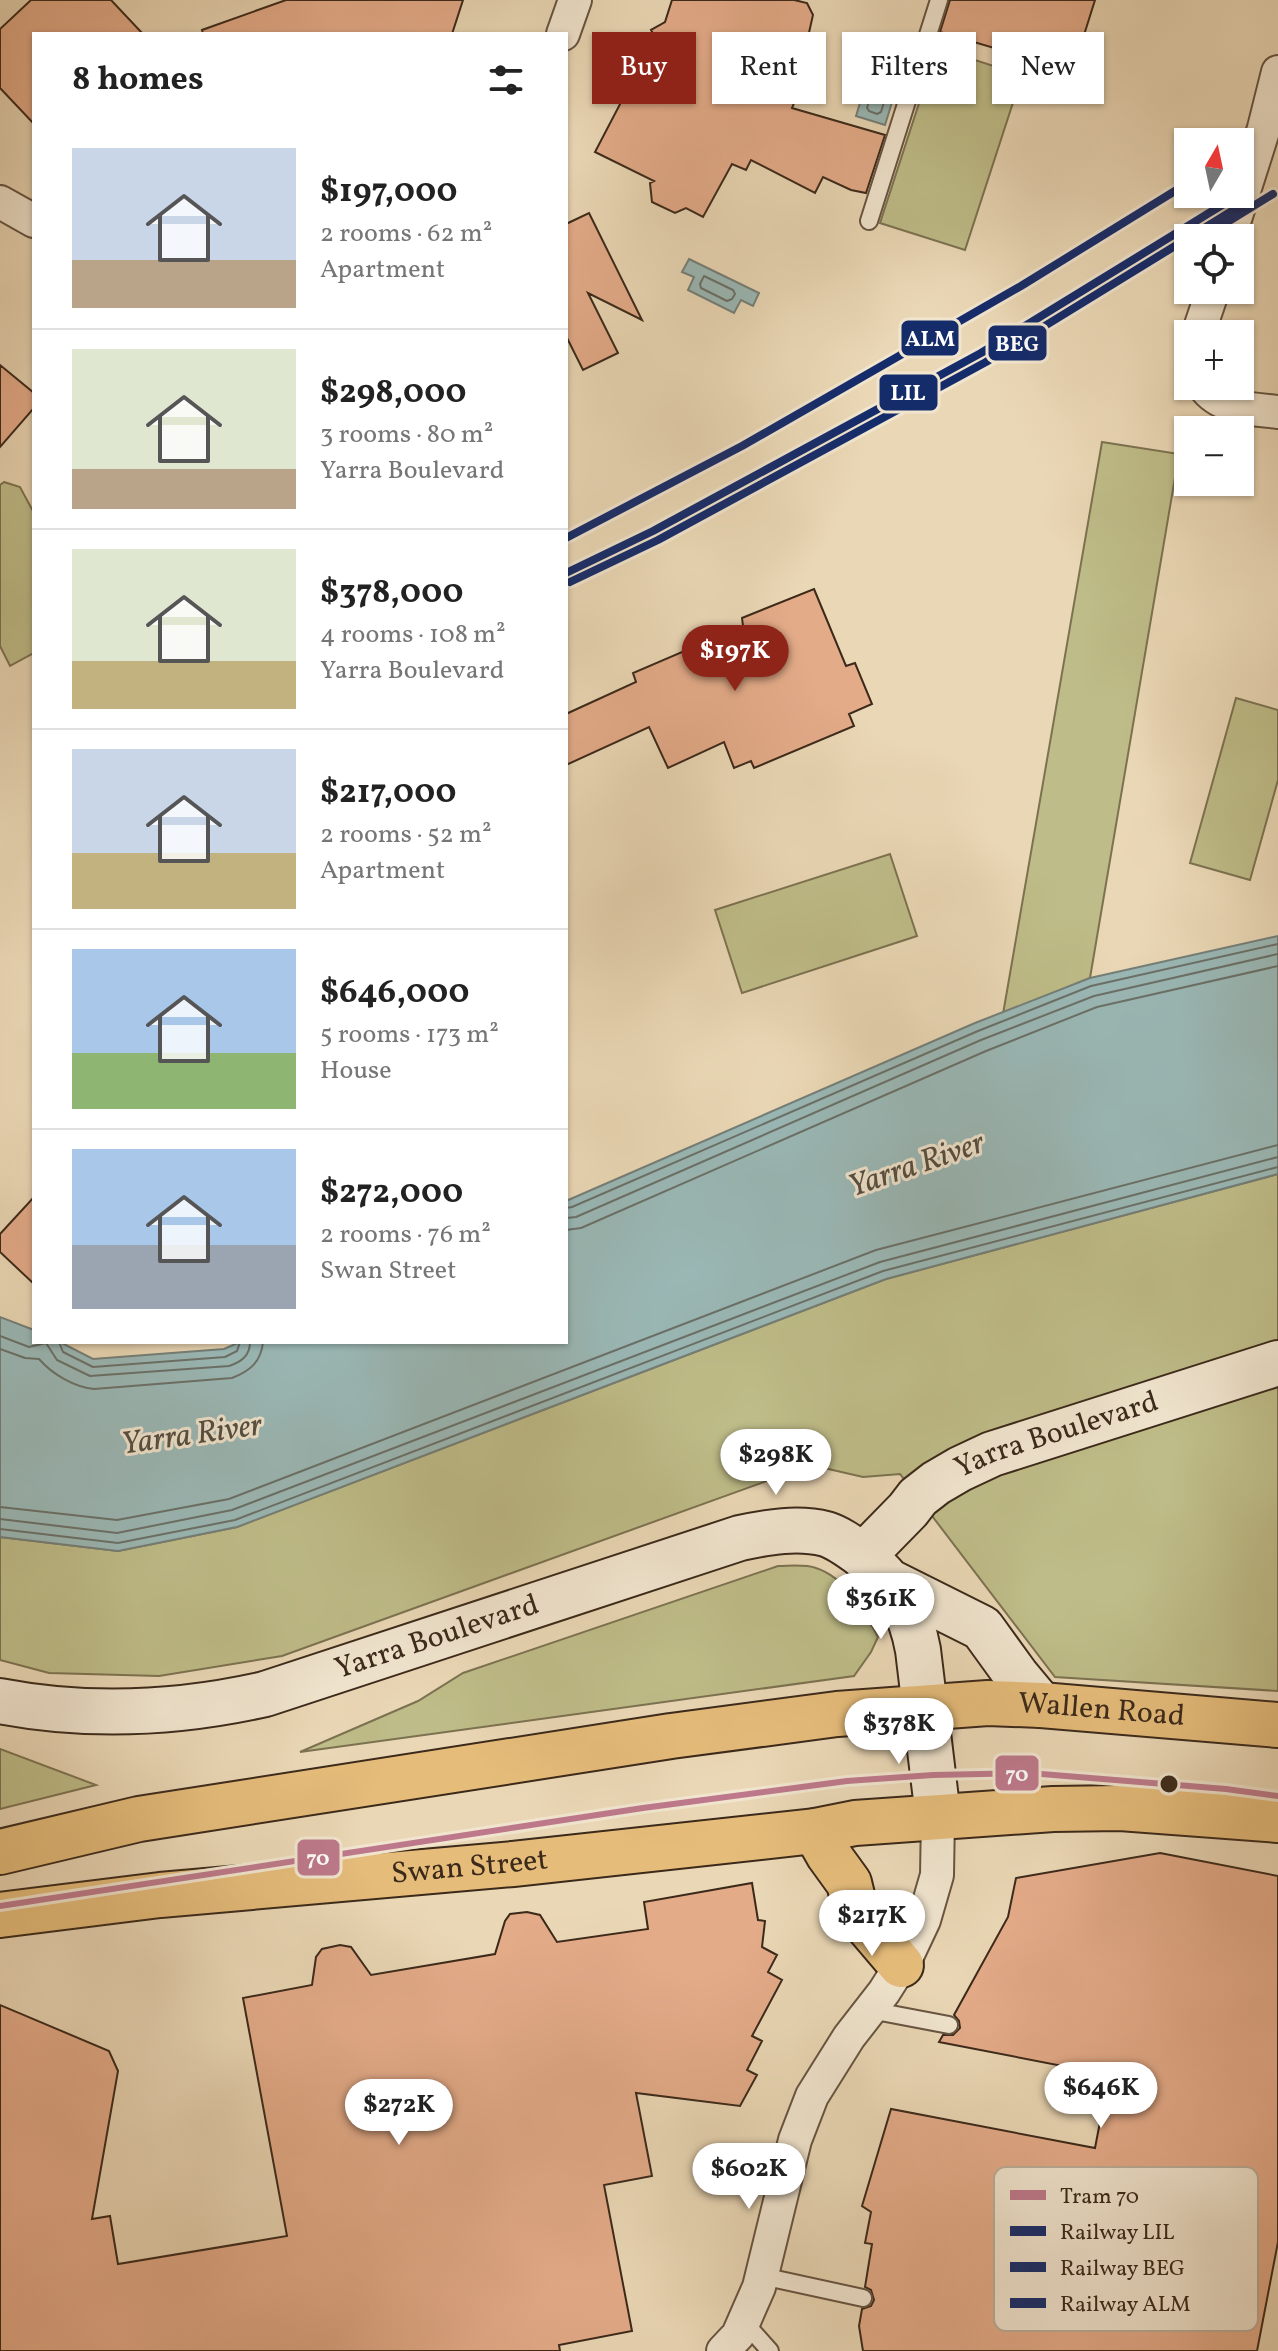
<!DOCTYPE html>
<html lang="en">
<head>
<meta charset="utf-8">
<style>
  body { margin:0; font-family:Vollkorn,serif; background:#f2f2f2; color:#222; height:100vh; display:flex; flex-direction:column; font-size:30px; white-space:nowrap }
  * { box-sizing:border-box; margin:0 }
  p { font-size:26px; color:#767676 }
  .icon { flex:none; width:44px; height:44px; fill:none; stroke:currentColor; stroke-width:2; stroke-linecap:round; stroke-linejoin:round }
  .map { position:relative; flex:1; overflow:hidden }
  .drawer { position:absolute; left:32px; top:32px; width:536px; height:1312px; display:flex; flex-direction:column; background:#fff; border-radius:0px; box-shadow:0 2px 6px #0004 }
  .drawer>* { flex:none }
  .top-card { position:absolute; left:592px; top:32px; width:566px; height:72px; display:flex; gap:16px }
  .needle { width:52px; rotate:9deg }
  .buttons { position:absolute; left:1174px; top:128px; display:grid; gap:16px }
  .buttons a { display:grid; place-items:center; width:80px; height:80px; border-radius:0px; background:#fff; box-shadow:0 2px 6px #0004; font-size:40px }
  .price { position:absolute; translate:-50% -68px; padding:0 18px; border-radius:28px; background:#fff; color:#222; font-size:26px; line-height:52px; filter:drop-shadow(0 2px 4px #0008) }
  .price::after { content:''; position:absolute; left:50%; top:48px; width:24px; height:18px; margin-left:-12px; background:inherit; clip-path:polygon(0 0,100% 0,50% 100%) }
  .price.selected { background:#8f2418; color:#fff }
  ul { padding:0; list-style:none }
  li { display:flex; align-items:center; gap:24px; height:200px; padding:0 40px }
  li+li { border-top:2px solid #e0e0e0 }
  li span { display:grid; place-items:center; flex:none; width:224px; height:160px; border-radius:0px; color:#555 }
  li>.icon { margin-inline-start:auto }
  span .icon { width:96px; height:96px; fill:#fffc; stroke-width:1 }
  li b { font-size:34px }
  h2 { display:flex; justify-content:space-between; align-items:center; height:96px; padding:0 40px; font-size:34px }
  .chip { padding:0 28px; border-radius:0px; background:#fff; box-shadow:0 2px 6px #0004; font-size:28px; line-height:72px }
  .chip.selected { background:#8f2418; color:#fff }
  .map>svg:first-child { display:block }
  .green { fill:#bebc88; stroke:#7c7251; stroke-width:2 }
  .water { fill:#9ab8b6; stroke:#747f78; stroke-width:2 }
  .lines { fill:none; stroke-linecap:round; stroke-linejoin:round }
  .shore { stroke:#6a7068; stroke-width:2 }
  .building { fill:#e4ab89; stroke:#3b291a; stroke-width:2 }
  .lane-casing { stroke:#675441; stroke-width:20 }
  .street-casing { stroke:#675441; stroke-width:36 }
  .secondary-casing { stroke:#3b291a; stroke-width:48 }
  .primary-casing { stroke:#3b291a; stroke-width:48 }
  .lane { stroke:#f1e5cf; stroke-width:16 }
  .street { stroke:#f1e5cf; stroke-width:32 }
  .secondary { stroke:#f1e5cf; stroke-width:44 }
  .primary { stroke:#e5bc7a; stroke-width:44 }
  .rail-1-casing { stroke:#f1e5cf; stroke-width:14 }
  .rail-2-casing { stroke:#f1e5cf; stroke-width:14 }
  .rail-3-casing { stroke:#f1e5cf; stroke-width:14 }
  .rail-1 { stroke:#152c6b; stroke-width:8 }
  .rail-2 { stroke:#152c6b; stroke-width:8 }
  .rail-3 { stroke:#152c6b; stroke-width:8 }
  .tram-1-casing { stroke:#f1e5cf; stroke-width:12 }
  .tram-1 { stroke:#bd798b; stroke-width:6 }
  .stop-dot { fill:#3b291a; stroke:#f1e5cf; stroke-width:3 }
  .labels { text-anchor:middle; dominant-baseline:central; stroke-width:6; stroke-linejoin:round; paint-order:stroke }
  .street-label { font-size:30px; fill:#3b291a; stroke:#f1e5cf }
  .water-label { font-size:32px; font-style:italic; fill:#534d41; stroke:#f1e5cf }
  .key { fill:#f1e5cf; stroke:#baad99; stroke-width:2 }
  .key-label { font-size:22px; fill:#3b291a }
  .line-badge { stroke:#f1e5cf; stroke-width:3 }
  .badge-label { font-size:22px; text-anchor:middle; font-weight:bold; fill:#fff }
</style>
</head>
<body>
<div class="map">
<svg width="1278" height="2351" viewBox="0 0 1278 2351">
  <rect width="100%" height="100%" fill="#ead7b5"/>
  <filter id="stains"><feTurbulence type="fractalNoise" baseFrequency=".0025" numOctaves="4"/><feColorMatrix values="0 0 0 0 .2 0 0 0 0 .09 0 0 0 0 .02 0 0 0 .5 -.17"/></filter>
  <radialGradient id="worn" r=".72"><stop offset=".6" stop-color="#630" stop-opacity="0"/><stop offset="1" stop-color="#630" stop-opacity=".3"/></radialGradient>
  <path class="green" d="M937,48L1022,75L965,250L880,223Z
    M1102,442L1179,454L1090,978L1003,1014Z
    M4,482L20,487L34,513V653L10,666L0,646V485Z
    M1236,698L1278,710V780L1250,880L1190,863Z
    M890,854L917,936L742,993L715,910Z
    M1278,1174V1691L1055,1677L900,1474L863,1477L811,1465L282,1656L159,1676L49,1673L0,1660V1537L118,1551L237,1527L886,1279Z
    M778,1566C789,1566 805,1564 816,1568C846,1578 864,1610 878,1637L871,1652L854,1676L300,1752L418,1701L463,1673Z
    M0,1749L96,1785L0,1809Z"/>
  <path class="water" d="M873,60L902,70L885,125L856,116Z
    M689,259L759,293L753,306L741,300L734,313L688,290L694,277L682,272Z
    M1278,936V1174L886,1279L237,1527L118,1551L0,1537V1317L34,1330V1342H60L93,1359L224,1349L240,1342H566V1201L975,1023L1090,978Z"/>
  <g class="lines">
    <path class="shore" d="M881,72L889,74L891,78L881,112L877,114L869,111L867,108L877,74Z
      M704,276L733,290L735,294L732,299L727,301L701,288L700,284Z
      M566,1208L572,1207L978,1031L1091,986L1278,944
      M566,1218L576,1217L981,1040L1094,996L1278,954
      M566,1230L581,1228L986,1051L1097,1007L1278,966
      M0,1336L29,1347L46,1343L57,1360L90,1376L229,1366C241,1362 250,1356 250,1342
      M59,1342L63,1352L93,1367L225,1357L237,1351L240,1342
      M0,1349L25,1358L39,1359C52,1374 74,1387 94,1389L232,1378C250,1371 261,1362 263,1342
      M0,1507L117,1520L229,1499L876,1250L1278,1145
      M0,1519L117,1533L232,1510L880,1262L1278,1157
      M0,1529L118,1543L235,1520L883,1271L1278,1167"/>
  </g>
  <path class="building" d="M31,0H111L143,34H34V124L0,88V29Z
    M286,0H463L452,34H203L202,30Z
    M672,0H794L807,3L813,15L801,68L806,74L792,108L885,135L866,193L851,190L823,177L815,193L751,160L746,170L732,164L703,217L686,208L675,213L652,202L650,183L654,181L595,152L630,85L642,90L657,41L651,30L665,22Z
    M950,0H1095L1073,70L1030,58L1014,64L1008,52L940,32Z
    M589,213L642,320L588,293L618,353L583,370L566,336V224Z
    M0,365L34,393V408L0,447Z
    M814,589L846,666L855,663L872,704L849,714L854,726L754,768L751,761L734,768L724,742L668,768L649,727L566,765V714L636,682L633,673L743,626L742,618Z
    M34,1197V1284L0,1252V1234Z
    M1160,1853L1278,1876V2242L1257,2351H863L859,2326L862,2309L871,2306L874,2300L871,2290L865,2287L872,2244L865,2243L871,2212L862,2206L891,2109L1095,2148L1109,2075L939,2042L943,2035H953L960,2028L959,2021L954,2015L1008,1917L1016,1878Z
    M752,1883L758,1920L765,1921L762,1947L777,1955L768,1972L782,1980L752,2036L762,2041L747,2070L757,2075L740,2106L636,2093L652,2176L604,2185L632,2331L559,2345L560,2351H0V2005L109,2051L118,2071L92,2219L110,2216L118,2264L287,2236L243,1998L312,1985L316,1957L322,1949L340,1945L351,1947L371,1975L495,1954L505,1921L510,1914L527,1912L540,1915L557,1942L648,1929L644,1902Z"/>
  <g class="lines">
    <defs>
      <path id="lane" d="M869,221L939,0
        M870,2010L949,2025
        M762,2276L863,2298
        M745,2323L770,2351"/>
      <path id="street" d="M563,34L575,0
        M0,202L34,221
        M1229,238L1264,128L1278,72
        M1198,334L1213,290
        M1204,386C1220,409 1252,409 1278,412
        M723,2351L738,2335L759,2287L795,2140L812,2096L849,2037L884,1992L908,1954L924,1920L937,1875L938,1816"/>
      <g id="secondary">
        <path id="s1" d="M863,1556L908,1510L918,1497L936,1483L960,1469L992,1454L1278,1363"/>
        <path d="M890,1582L982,1628L1016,1675L1041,1705"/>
        <path id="s2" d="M0,1701C89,1718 176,1714 265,1694L740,1538C768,1532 798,1527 826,1534C839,1538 852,1548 863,1556C894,1581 911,1611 918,1650L938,1816"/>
      </g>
      <g id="primary">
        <path d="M815,1831L828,1854L849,1883L856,1912L901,1965"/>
        <path id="s3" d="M0,1852L139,1819L671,1736L837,1714L988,1703L1041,1705L1278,1725"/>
        <path id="s4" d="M0,1915L160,1895L513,1864L815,1831L855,1823L1053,1809L1120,1808L1278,1820"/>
      </g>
    </defs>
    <use href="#lane" class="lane-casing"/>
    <use href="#street" class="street-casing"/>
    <use href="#secondary" class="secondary-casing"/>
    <use href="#primary" class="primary-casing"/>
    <use href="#lane" class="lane"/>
    <use href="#street" class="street"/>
    <use href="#secondary" class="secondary"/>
    <use href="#primary" class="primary"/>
    <defs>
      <path id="rail-1" d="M566,573L653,531L981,353L1240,194"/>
      <path id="rail-2" d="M570,582L658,540L986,362L1245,203"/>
      <path id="rail-3" d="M1216,229L1273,194
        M566,538L742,446L1021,286L1183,186"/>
    </defs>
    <use href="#rail-1" class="rail-1-casing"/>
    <use href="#rail-2" class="rail-2-casing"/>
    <use href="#rail-3" class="rail-3-casing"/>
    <use href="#rail-1" class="rail-1"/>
    <use href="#rail-2" class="rail-2"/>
    <use href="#rail-3" class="rail-3"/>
    <defs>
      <path id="tram-1" d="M0,1906L643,1808L847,1781L933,1775L1029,1773L1226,1789L1278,1796"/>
    </defs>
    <use href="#tram-1" class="tram-1-casing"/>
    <use href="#tram-1" class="tram-1"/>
  </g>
  <circle class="stop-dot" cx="1169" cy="1784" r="10"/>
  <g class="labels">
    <g class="street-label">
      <text stroke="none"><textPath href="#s1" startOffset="234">Yarra Boulevard</textPath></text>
      <text stroke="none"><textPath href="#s2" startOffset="448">Yarra Boulevard</textPath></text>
      <text stroke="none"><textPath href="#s3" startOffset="1114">Wallen Road</textPath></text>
      <text stroke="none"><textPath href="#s4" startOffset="472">Swan Street</textPath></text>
    </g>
    <g class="water-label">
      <text transform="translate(917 1166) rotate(-19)">Yarra River</text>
      <text transform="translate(192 1436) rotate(-8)">Yarra River</text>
    </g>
  </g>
  <rect x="994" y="2167" width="264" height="164" rx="12" class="key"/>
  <rect x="1010" y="2190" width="36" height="10" fill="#bd798b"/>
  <rect x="1010" y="2226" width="36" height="10" fill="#152c6b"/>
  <rect x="1010" y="2262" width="36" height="10" fill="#152c6b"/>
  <rect x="1010" y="2298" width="36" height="10" fill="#152c6b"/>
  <g class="key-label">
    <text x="1060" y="2203">Tram 70</text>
    <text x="1060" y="2239">Railway LIL</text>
    <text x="1060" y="2275">Railway BEG</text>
    <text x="1060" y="2311">Railway ALM</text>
  </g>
  <g class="line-badge">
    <rect x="900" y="319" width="60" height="38" rx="8" fill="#152c6b"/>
    <rect x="987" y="324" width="61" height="38" rx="8" fill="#152c6b"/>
    <rect x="878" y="373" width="61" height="39" rx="8" fill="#152c6b"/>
    <rect x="994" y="1754" width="46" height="38" rx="8" fill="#bd798b"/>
    <rect x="296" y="1838" width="45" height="39" rx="8" fill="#bd798b"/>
  </g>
  <g class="badge-label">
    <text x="930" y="346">ALM</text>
    <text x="1017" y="351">BEG</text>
    <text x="908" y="400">LIL</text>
    <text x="1017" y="1781">70</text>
    <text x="318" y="1865">70</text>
  </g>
  <rect width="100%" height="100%" filter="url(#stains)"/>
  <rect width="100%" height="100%" fill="url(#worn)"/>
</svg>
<div class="buttons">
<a><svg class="needle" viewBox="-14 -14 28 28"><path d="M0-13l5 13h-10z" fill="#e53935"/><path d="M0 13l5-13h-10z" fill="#767676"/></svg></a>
<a><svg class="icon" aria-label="locate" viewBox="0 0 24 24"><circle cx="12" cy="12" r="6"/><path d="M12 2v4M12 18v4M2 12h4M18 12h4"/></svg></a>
<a>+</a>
<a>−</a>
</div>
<b class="price selected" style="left:735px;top:693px">$197K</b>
<b class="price" style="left:776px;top:1497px">$298K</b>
<b class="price" style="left:881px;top:1641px">$361K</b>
<b class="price" style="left:899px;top:1766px">$378K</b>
<b class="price" style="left:872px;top:1958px">$217K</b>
<b class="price" style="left:1101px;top:2130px">$646K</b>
<b class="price" style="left:399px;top:2147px">$272K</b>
<b class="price" style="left:749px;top:2211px">$602K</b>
<div class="top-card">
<a class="chip selected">Buy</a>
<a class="chip">Rent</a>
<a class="chip">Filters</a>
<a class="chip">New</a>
</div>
<section class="drawer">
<h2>8 homes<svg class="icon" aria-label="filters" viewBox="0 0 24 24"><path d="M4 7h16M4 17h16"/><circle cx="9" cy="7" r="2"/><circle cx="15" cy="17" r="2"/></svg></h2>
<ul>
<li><span style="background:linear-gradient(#c9d6e8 70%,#b9a48a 0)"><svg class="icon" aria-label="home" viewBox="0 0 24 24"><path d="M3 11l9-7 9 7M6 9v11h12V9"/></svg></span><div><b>$197,000</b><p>2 rooms · 62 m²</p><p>Apartment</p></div></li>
<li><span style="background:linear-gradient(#dfe7d0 75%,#b9a48a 0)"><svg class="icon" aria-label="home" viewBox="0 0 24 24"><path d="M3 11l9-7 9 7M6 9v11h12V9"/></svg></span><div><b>$298,000</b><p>3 rooms · 80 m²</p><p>Yarra Boulevard</p></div></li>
<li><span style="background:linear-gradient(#dfe7d0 70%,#c2b280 0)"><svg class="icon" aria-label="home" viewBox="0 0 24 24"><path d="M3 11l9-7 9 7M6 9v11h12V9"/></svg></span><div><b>$378,000</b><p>4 rooms · 108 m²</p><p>Yarra Boulevard</p></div></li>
<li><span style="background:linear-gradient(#c9d6e8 65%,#c2b280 0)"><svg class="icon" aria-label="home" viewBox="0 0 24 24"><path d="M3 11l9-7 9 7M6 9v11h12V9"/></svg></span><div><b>$217,000</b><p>2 rooms · 52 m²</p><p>Apartment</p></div></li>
<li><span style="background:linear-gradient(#a9c7e8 65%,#8fb573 0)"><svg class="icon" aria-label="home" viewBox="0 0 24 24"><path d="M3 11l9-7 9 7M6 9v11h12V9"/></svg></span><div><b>$646,000</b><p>5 rooms · 173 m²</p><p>House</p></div></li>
<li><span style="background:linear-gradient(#a9c7e8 60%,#9aa5b1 0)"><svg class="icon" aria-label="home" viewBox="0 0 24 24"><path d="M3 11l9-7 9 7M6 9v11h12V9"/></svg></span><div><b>$272,000</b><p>2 rooms · 76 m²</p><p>Swan Street</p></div></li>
</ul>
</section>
</div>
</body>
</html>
